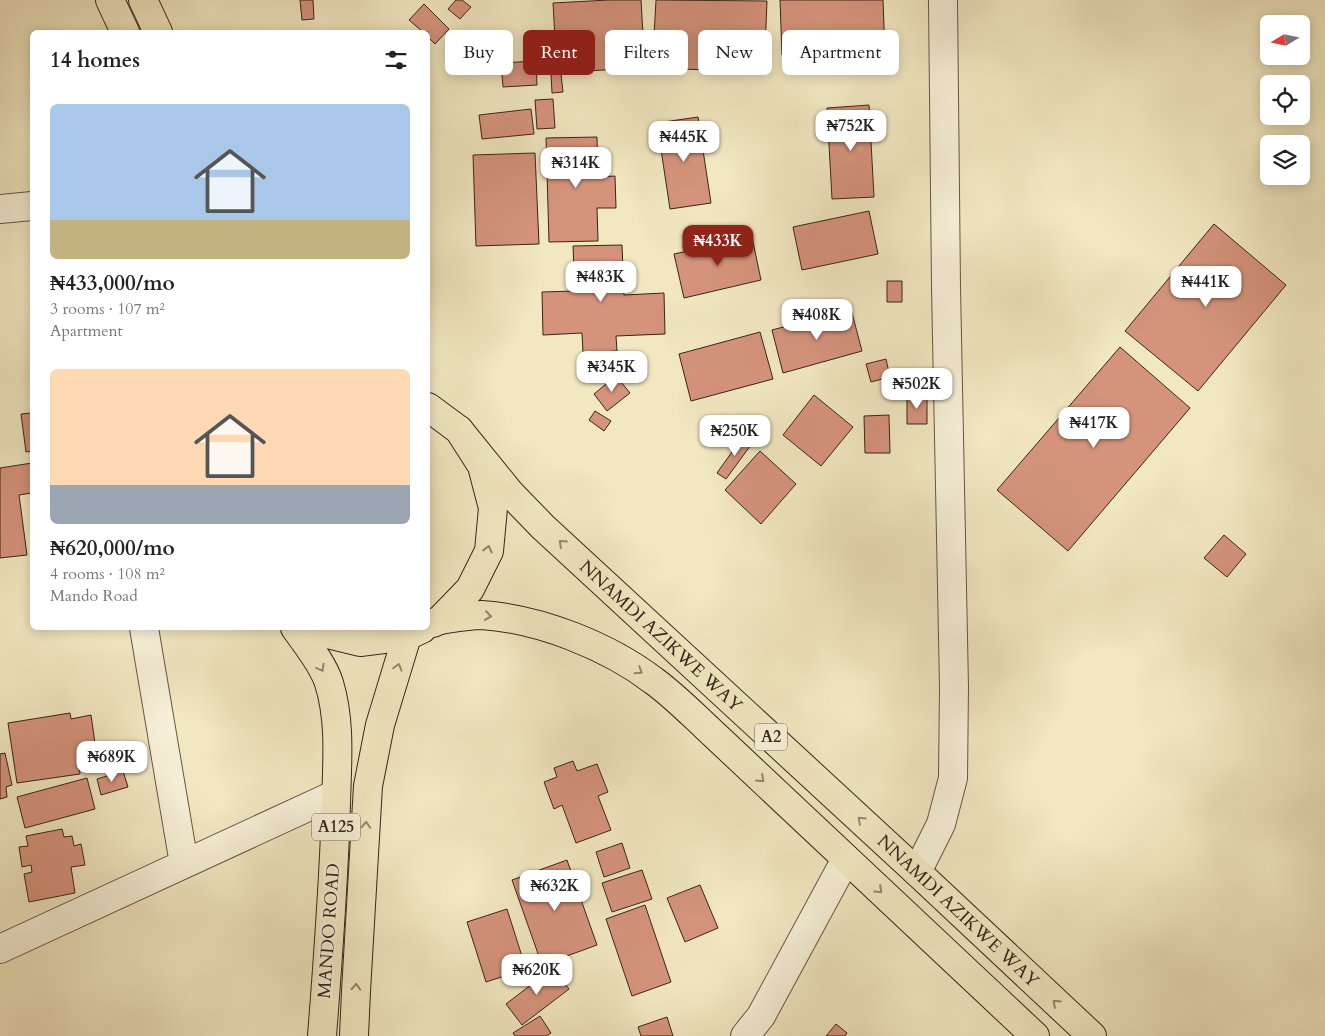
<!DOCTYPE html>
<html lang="en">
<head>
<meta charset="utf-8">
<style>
  body { margin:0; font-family:Cardo,serif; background:#f6f6f6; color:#222; height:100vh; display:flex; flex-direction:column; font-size:19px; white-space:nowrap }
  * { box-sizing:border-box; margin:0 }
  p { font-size:16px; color:#767676 }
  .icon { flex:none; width:28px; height:28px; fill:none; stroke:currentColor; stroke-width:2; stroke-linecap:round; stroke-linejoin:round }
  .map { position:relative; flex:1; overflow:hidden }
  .panel { position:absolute; left:30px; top:30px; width:400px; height:600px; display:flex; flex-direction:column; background:#fff; border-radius:8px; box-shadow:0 2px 12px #0003 }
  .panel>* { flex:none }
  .top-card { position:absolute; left:445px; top:30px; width:475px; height:45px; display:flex; gap:10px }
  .needle { width:32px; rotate:260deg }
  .controls { position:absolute; left:1260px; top:15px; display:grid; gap:10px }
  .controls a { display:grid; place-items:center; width:50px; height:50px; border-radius:8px; background:#fff; box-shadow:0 2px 12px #0003; font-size:25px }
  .price { position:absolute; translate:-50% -42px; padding:0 11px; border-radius:10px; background:#fff; color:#222; font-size:16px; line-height:32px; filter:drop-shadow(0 1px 2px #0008) }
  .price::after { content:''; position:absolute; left:50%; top:30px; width:15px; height:11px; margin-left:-8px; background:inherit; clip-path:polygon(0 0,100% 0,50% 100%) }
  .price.active { background:#8f2418; color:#fff }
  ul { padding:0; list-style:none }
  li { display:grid; align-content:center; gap:10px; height:265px; padding:0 20px }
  li span { display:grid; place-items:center; height:155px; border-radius:8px; color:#555 }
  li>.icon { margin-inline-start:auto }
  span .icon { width:90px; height:90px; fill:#fffc; stroke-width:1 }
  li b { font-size:21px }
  h2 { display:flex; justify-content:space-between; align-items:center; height:60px; padding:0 20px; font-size:21px }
  .tag { padding:0 18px; border-radius:8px; background:#fff; box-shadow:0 2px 12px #0003; font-size:18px; line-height:45px }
  .tag.active { background:#8f2418; color:#fff }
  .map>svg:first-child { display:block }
  .building { fill:#d5937c; stroke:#37241b }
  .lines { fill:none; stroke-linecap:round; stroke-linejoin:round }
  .street-casing { stroke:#654; stroke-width:30 }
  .highway-casing { stroke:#37241b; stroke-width:30 }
  .street { stroke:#f6efd7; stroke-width:28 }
  .highway { stroke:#f1e7c1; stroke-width:28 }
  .oneway { stroke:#94866e }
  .labels { text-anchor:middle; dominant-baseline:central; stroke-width:5; stroke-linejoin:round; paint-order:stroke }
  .shield { fill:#f6efd7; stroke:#706153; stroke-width:1 }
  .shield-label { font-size:16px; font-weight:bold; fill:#37241b }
  .street-label { font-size:18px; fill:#37241b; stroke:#f6efd7 }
</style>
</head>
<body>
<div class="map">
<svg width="1325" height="1036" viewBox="0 0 1325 1036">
  <rect width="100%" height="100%" fill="#f1e7c1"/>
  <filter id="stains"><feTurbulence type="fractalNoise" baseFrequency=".004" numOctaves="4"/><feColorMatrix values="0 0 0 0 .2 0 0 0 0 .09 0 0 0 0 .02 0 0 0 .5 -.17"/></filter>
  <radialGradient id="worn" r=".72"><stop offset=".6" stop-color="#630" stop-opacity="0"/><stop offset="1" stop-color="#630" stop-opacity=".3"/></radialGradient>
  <path class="building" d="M300,0H313L314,19L302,20Z
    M456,0H462L471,7L460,19L448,9Z
    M609,0H641L644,51L622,53V69L586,71L585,55L556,56L553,3Z
    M656,0L767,1L765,50L733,49L732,71L683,69V54L653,53Z
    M780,0H883L885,53L849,55L850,72L816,73L815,53L782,55Z
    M424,4L449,29L435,44L428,37V32H423L409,20Z
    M536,61L537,85L503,87L501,63Z
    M551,74H561L563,92L552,93Z
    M553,99L555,128L537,129L535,100Z
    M869,105L874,197L832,199L827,108Z
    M531,109L534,134L482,139L479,115Z
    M698,117L711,203L670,209L657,123Z
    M597,137L598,177L615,176L616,208H597L598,241L549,242L546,138Z
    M535,153L539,244L476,246L473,155Z
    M869,211L878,254L802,270L793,227Z
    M1214,224L1286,285L1198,391L1125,331Z
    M752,237L761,280L684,298L674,254Z
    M622,245L624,295L664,293L665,334L616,336L617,351L583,353L582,333L543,335L542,292L575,291L573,246Z
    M887,281H902V302H887Z
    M851,309L862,351L783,373L772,330Z
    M760,332L773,379L691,401L679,354Z
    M1120,347L1190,408L1068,551L997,490Z
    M886,359L890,377L871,382L866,364Z
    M616,376L630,393L607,411L594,394Z
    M814,395L853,427L821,466L783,435Z
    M907,395H927V424H907Z
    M595,411L611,421L604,431L589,420Z
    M32,413V451L26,452L21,414Z
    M889,415L890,453H865L864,416Z
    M744,435L753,442L726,479L717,473Z
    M760,451L796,484L761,524L725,490Z
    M32,463V493L19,495L27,555L0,558V468Z
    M1224,535L1246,554L1227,577L1204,558Z
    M70,713L71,719L91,715L98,764L79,767L80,774L17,783L8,723Z
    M5,753L12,785L6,787L7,797L0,799V754Z
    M573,761L577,771L597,764L608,792L598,796L611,830L576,843L562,805L554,809L544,782L557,777L554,768Z
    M123,771L128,787L101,795L97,779Z
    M87,778L95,809L25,828L17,797Z
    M62,829L64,837L72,836L74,846L81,844L85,865L71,867L75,893L29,902L24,874L32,872L31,865L22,867L19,847L28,846L26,836Z
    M622,843L630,868L604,877L596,852Z
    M567,860L597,945L542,965L512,880Z
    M642,870L652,899L612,912L602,883Z
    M700,885L718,928L685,942L667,898Z
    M645,905L671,982L632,996L606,919Z
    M507,909L526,969L486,982L467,922Z
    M553,968L569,989L522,1025L506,1004Z
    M540,1016L551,1033L546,1036H515L513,1033Z
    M667,1017L673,1036H641L638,1027Z
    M836,1024L847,1033L845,1036H826Z"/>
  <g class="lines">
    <defs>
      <path id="street" d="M0,209L32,206
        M144,628L184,864
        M917,872L941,824L953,778L954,687L946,287L943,0
        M0,949L336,794
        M745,1036L761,1016L846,859"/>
      <g id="highway">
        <path d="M110,0L125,32"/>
        <path d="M143,0L158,32"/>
        <path d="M428,407L459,430L482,466L493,508L489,551L470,589L440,620L433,623"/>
        <path id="s1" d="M459,430L510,493L543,527L917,872L1092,1036"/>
        <path d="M440,620C453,618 468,615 482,615C540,619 608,646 654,681C672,694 689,711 705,726L1035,1036"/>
        <path d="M295,628C306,643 323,664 329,683C341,722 337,763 336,804C334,881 328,959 322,1036"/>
        <path d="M311,628L315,631L360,642L407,636L422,629"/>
        <path d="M354,1036L356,991L368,786L380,725L407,636"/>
      </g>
    </defs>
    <use href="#street" class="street-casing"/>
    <use href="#highway" class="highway-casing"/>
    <use href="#street" class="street"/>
    <use href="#highway" class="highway"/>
  </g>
  <defs><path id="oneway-chevron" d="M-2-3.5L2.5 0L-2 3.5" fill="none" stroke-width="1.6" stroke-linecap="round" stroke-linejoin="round" transform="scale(1.25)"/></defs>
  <g class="oneway">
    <use href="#oneway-chevron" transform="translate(562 543) rotate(-138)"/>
    <use href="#oneway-chevron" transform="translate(488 549) rotate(-76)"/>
    <use href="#oneway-chevron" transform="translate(488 616) rotate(8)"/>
    <use href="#oneway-chevron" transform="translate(398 667) rotate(-74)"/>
    <use href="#oneway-chevron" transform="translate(321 668) rotate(61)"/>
    <use href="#oneway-chevron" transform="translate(639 671) rotate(33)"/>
    <use href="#oneway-chevron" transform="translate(761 779) rotate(43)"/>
    <use href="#oneway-chevron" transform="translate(861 820) rotate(-137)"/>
    <use href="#oneway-chevron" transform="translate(366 825) rotate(-87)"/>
    <use href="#oneway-chevron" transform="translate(879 890) rotate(43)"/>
    <use href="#oneway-chevron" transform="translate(356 987) rotate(-87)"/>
    <use href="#oneway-chevron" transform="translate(1056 1003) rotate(-137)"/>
  </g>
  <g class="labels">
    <g class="shield">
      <rect x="755" y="723.5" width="32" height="27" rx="4"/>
      <rect x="312" y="813.5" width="48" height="27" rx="4"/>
    </g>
    <g class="shield-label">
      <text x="771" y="737">A2</text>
      <text x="336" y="827">A125</text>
    </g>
    <g class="street-label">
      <text stroke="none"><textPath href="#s1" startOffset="289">NNAMDI AZIKWE WAY</textPath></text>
      <text stroke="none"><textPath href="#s1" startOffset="694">NNAMDI AZIKWE WAY</textPath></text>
      <text transform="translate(329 931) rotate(-86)">MANDO ROAD</text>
    </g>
  </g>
  <rect width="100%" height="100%" filter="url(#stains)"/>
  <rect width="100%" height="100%" fill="url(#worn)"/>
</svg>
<div class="controls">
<a><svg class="needle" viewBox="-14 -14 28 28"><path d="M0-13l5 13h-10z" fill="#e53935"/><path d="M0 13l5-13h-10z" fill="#767676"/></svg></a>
<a><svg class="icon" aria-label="locate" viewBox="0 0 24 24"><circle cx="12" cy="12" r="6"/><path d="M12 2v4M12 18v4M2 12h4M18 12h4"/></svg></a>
<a><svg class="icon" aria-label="layers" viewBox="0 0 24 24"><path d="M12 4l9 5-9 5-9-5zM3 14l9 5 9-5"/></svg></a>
</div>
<b class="price" style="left:851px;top:152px">₦752K</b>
<b class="price" style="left:684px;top:163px">₦445K</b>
<b class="price" style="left:576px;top:189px">₦314K</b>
<b class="price active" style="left:718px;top:267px">₦433K</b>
<b class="price" style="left:601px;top:303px">₦483K</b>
<b class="price" style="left:1206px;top:308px">₦441K</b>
<b class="price" style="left:817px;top:341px">₦408K</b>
<b class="price" style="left:612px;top:393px">₦345K</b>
<b class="price" style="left:917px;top:410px">₦502K</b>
<b class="price" style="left:1094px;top:449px">₦417K</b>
<b class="price" style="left:735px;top:457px">₦250K</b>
<b class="price" style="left:112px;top:783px">₦689K</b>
<b class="price" style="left:555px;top:912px">₦632K</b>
<b class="price" style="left:537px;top:996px">₦620K</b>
<div class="top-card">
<a class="tag">Buy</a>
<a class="tag active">Rent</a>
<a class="tag">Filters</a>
<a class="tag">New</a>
<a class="tag">Apartment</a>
</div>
<section class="panel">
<h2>14 homes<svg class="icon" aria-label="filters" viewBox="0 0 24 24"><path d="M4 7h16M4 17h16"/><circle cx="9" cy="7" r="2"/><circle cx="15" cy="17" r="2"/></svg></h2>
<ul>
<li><span style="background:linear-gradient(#a9c7e8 75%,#c2b280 0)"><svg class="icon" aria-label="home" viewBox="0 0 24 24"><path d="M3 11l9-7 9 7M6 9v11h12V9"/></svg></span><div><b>₦433,000/mo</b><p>3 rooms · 107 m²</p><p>Apartment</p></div></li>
<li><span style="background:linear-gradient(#ffd9b3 75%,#9aa5b1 0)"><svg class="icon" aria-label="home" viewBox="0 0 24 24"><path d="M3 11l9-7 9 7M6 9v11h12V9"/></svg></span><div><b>₦620,000/mo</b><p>4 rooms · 108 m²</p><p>Mando Road</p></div></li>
</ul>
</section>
</div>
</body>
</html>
